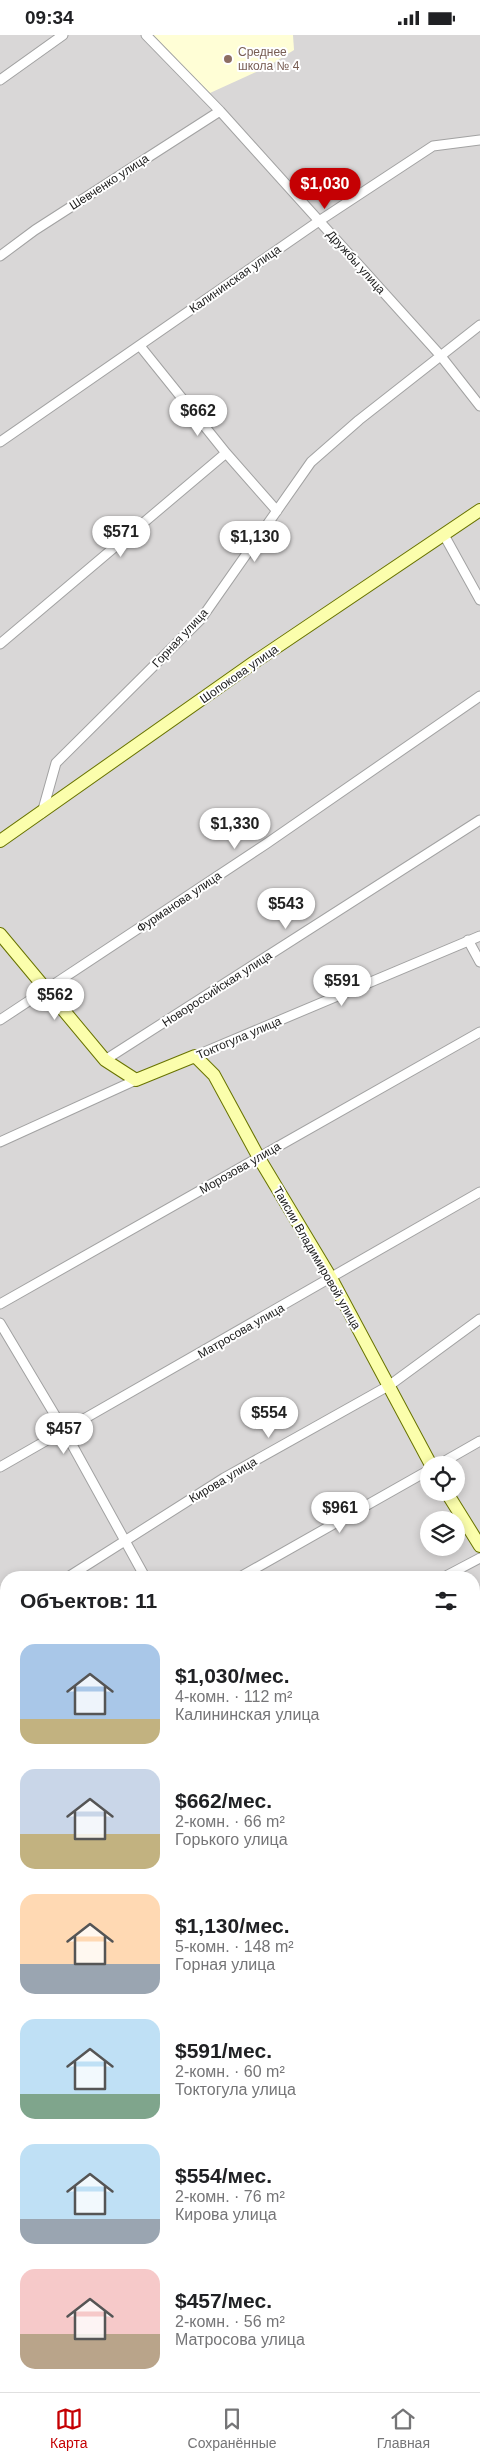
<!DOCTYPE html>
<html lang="ru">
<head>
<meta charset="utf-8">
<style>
  body { margin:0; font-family:Helvetica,sans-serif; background:#f6f6f6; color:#202124; height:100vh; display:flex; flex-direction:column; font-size:19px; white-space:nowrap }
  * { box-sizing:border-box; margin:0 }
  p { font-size:16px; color:#757577 }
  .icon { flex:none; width:28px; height:28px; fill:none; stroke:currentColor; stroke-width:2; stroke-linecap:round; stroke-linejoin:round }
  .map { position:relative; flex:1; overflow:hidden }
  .side { position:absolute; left:0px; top:1536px; width:480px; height:821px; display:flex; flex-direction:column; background:#fff; border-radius:20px 20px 0 0; box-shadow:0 2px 8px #0003 }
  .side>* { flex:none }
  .fabs { position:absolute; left:420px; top:1421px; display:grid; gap:10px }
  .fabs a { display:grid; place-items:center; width:45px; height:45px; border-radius:50%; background:#fff; box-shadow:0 2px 8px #0003; font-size:25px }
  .price { position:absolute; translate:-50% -42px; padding:0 11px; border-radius:18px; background:#fff; color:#222; font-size:16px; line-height:32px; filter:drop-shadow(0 1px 2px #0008) }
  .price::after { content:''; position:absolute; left:50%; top:30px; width:15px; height:11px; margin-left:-8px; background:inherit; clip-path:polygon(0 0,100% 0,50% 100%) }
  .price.current { background:#c50003; color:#fff }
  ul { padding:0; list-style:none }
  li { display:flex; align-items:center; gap:15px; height:125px; padding:0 20px }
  li span { display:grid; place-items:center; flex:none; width:140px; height:100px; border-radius:15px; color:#555 }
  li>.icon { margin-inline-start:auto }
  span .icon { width:60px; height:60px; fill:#fffc; stroke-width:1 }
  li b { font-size:21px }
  h2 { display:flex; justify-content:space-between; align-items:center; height:60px; padding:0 20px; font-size:21px }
  .status { display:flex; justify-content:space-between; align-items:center; height:35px; padding:0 25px; background:#fff; direction:ltr }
  .status svg { height:14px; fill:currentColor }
  .menu { display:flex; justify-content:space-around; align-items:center; height:70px; border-top:1px solid #e0e0e0; background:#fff; font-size:14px; color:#757577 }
  .menu a { display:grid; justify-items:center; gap:2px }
  .menu .current { color:#c50003 }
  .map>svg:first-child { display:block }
  .residential { fill:#d9d7d7; fill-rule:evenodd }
  .education { fill:#fffed6 }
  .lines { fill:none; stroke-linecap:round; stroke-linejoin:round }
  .street-casing { stroke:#a2a2a2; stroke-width:11 }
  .secondary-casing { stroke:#687300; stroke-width:14 }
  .street { stroke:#fff; stroke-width:9 }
  .secondary { stroke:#fbfeac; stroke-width:12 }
  .education-dot { fill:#8d6e63; stroke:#fff; stroke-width:2 }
  .labels { text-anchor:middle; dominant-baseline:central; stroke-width:4; stroke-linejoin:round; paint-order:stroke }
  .education-label { font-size:12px; fill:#785e54; stroke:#fff; text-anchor:start }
  .street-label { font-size:12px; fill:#1b1b1b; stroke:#fff }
</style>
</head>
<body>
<div class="status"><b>09:34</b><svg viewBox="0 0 49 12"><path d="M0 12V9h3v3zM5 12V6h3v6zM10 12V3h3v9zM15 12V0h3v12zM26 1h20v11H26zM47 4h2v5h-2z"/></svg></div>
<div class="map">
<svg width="480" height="2357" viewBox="0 0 480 2357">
  <rect width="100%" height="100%" fill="#eee8df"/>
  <path class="residential" d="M0,0H480V2034L474,2035V1542H6V2145L0,2147ZM429,1430H456V1458H429ZM429,1485H456V1512H429Z"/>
  <path class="education" d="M153,0H293L294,15L267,32L210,58Z"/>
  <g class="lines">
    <defs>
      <path id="street" d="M146,0L220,76L440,320L480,371
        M0,45L63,0
        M0,221L35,195L220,76
        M140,311L226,418L277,476
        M0,407L319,186L433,111L480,105
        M444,500L480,565
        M0,609L226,418
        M42,778L56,728L201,584L311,427L359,385L480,290
        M468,905L480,927
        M0,985L266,809L480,661
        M195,1021L480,901
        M105,1025L480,785
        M0,1107L136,1045
        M0,1269L480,997
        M0,1288L65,1397L145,1542
        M438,1430L480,1406
        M0,1432L480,1157
        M68,1542L224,1443L390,1350L480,1284
        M240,1542L429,1435
        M444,1542L480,1523
        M0,1585L6,1581
        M0,1680L6,1676
        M474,1755L480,1751
        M0,1796L6,1792
        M474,1870L480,1866
        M474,1971L480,1967
        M0,2020L2,2024L6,2022"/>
      <path id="secondary" d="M0,806L253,628L480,475
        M0,899L105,1025L136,1045L195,1021L214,1040L259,1123L331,1243L431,1430
        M447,1458L480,1511
        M474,1635L480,1632
        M0,1906L6,1902"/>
    </defs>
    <use href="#street" class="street-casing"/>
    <use href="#secondary" class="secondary-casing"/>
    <use href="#street" class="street"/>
    <use href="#secondary" class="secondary"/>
  </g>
  <circle class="education-dot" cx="228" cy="24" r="5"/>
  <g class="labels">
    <g class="education-label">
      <text x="238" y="17">Среднее<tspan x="238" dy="14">школа № 4</tspan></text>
    </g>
    <g class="street-label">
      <text transform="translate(109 147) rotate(-33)">Шевченко улица</text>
      <text transform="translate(356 227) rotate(48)">Дружбы улица</text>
      <text transform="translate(235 244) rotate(-35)">Калининская улица</text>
      <text transform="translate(180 603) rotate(-47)">Горная улица</text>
      <text transform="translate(239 639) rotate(-35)">Шопокова улица</text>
      <text transform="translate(179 867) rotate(-34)">Фурманова улица</text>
      <text transform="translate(217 954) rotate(-33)">Новороссийская улица</text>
      <text transform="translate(239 1003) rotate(-23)">Токтогула улица</text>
      <text transform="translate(240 1133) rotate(-30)">Морозова улица</text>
      <text transform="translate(317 1223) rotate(60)">Таисии Владимировой улица</text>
      <text transform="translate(241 1296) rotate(-30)">Матросова улица</text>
      <text transform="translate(223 1445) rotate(-31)">Кирова улица</text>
    </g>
  </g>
</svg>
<div class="fabs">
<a><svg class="icon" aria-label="locate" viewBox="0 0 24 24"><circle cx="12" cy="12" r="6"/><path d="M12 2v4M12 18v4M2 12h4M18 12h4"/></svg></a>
<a><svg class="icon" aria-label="layers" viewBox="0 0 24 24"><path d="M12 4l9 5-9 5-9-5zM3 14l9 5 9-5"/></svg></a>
</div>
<b class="price current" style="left:325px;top:175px">$1,030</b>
<b class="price" style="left:198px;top:402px">$662</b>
<b class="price" style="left:121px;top:523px">$571</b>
<b class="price" style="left:255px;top:528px">$1,130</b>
<b class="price" style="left:235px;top:815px">$1,330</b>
<b class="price" style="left:286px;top:895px">$543</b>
<b class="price" style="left:342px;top:972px">$591</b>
<b class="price" style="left:55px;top:986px">$562</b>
<b class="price" style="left:269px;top:1404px">$554</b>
<b class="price" style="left:64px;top:1420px">$457</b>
<b class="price" style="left:340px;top:1499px">$961</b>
<section class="side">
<h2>Объектов: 11<svg class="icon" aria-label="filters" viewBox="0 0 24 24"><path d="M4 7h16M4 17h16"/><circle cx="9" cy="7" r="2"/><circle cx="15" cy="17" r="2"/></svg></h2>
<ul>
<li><span style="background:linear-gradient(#a9c7e8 75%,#c2b280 0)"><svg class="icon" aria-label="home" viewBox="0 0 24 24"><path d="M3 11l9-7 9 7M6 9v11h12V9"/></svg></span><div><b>$1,030/мес.</b><p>4-комн. · 112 m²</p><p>Калининская улица</p></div></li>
<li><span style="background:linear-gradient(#c9d6e8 65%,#c2b280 0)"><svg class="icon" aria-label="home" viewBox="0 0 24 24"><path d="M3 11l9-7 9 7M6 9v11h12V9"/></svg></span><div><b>$662/мес.</b><p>2-комн. · 66 m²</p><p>Горького улица</p></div></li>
<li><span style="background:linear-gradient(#ffd9b3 70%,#9aa5b1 0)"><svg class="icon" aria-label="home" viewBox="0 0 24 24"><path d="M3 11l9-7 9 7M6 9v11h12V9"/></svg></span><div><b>$1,130/мес.</b><p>5-комн. · 148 m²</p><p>Горная улица</p></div></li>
<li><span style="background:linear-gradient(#bfe0f5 75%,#7fa58c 0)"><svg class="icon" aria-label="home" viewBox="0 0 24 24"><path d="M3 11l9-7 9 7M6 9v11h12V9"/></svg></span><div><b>$591/мес.</b><p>2-комн. · 60 m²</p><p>Токтогула улица</p></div></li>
<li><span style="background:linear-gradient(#bfe0f5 75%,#9aa5b1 0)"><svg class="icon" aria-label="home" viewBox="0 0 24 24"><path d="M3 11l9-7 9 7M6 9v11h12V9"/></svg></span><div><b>$554/мес.</b><p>2-комн. · 76 m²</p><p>Кирова улица</p></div></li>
<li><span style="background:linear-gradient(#f6c9c9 65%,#b9a48a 0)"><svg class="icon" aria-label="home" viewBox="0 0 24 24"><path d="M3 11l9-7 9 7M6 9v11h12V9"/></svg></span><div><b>$457/мес.</b><p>2-комн. · 56 m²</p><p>Матросова улица</p></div></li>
</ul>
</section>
</div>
<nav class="menu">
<a class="current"><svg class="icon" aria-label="map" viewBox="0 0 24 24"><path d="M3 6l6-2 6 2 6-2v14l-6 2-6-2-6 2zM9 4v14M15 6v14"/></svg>Карта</a>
<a><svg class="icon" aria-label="saved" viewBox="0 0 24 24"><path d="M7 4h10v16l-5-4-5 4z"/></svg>Сохранённые</a>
<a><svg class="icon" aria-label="home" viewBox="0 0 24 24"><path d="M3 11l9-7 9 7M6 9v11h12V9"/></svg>Главная</a>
</nav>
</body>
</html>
